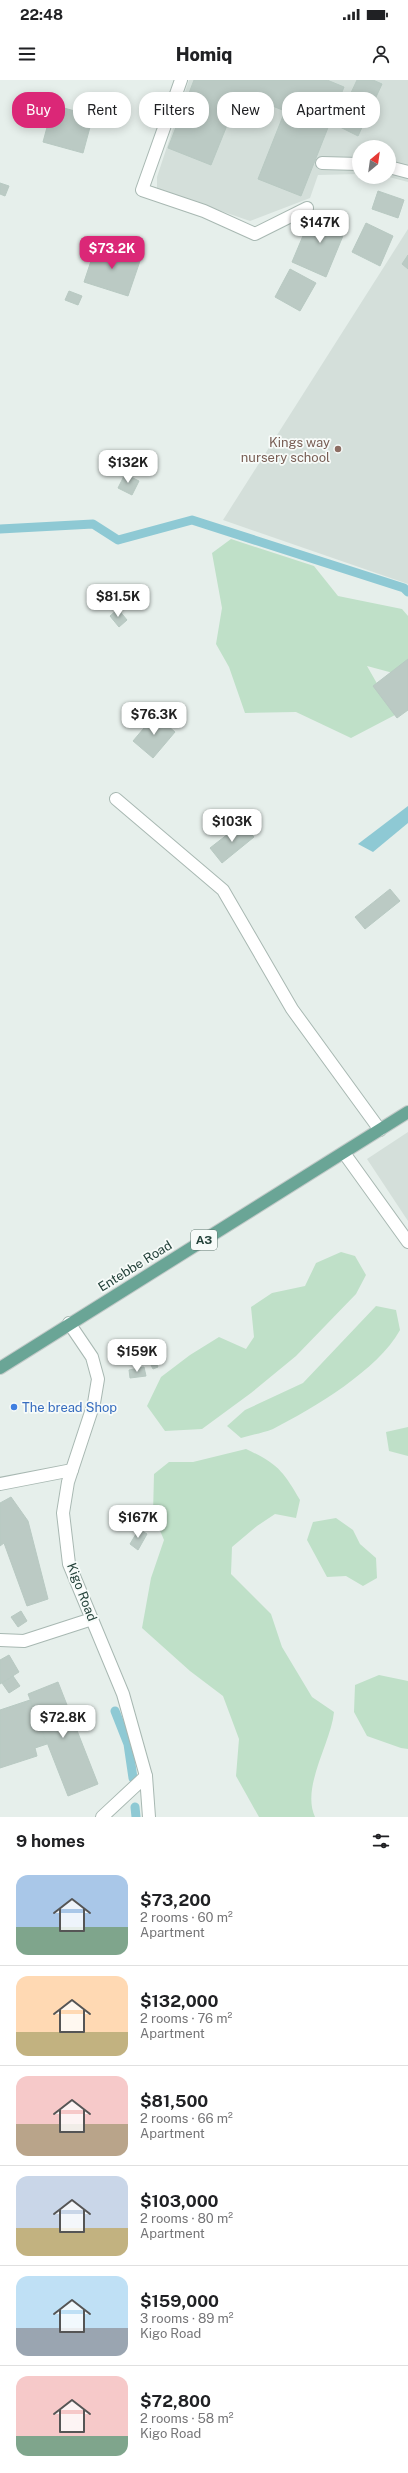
<!DOCTYPE html>
<html lang="en">
<head>
<meta charset="utf-8">
<style>
  body { margin:0; font-family:"Public Sans",sans-serif; background:#f6f6f6; color:#202124; height:100vh; display:flex; flex-direction:column; font-size:15px; white-space:nowrap }
  * { box-sizing:border-box; margin:0 }
  p { font-size:13px; color:#757577 }
  .icon { flex:none; width:22px; height:22px; fill:none; stroke:currentColor; stroke-width:2; stroke-linecap:round; stroke-linejoin:round }
  .map { position:relative; height:1737px; overflow:hidden }
  .side { display:flex; flex-direction:column; background:#fff; flex:1 }
  .side>* { flex:none }
  .guide { position:absolute; left:12px; top:12px; width:384px; height:36px; display:flex; gap:8px }
  .needle { width:26px; rotate:29deg }
  .controls { position:absolute; left:352px; top:60px; display:grid; gap:8px }
  .controls a { display:grid; place-items:center; width:44px; height:44px; border-radius:50%; background:#fff; box-shadow:0 2px 10px #0003; font-size:20px }
  .price { position:absolute; translate:-50% -34px; padding:0 9px; border-radius:8px; background:#fff; color:#222; font-size:13px; line-height:26px; filter:drop-shadow(0 1px 2px #0008) }
  .price::after { content:''; position:absolute; left:50%; top:24px; width:12px; height:9px; margin-left:-6px; background:inherit; clip-path:polygon(0 0,100% 0,50% 100%) }
  .price.current { background:#db2777; color:#fff }
  ul { padding:0; list-style:none }
  li { display:flex; align-items:center; gap:12px; height:100px; padding:0 16px }
  li+li { border-top:1px solid #e0e0e0 }
  li span { display:grid; place-items:center; flex:none; width:112px; height:80px; border-radius:12px; color:#555 }
  li>.icon { margin-inline-start:auto }
  span .icon { width:48px; height:48px; fill:#fffc; stroke-width:1 }
  li b { font-size:17px }
  h2 { display:flex; justify-content:space-between; align-items:center; height:48px; padding:0 16px; font-size:17px }
  .chip { padding:0 14px; border-radius:16px; background:#fff; box-shadow:0 2px 10px #0003; font-size:14px; line-height:36px }
  .chip.current { background:#db2777; color:#fff }
  .status { display:flex; justify-content:space-between; align-items:center; height:28px; padding:0 20px; background:#fff; direction:ltr }
  .status svg { height:11px; fill:currentColor }
  header { display:flex; justify-content:space-between; align-items:center; height:52px; padding:0 16px; background:#fff; font-size:18px; font-weight:800 }
  .map>svg:first-child { display:block }
  .built { fill:#d4dfda }
  .green { fill:#bfe0c8 }
  .water { fill:#8ec9d4 }
  .lines { fill:none; stroke-linecap:round; stroke-linejoin:round }
  .stream { stroke:#8ec9d4; stroke-width:9 }
  .building { fill:#bbcac4; stroke:#b8c9c2 }
  .service-casing { stroke:#a8b8b2; stroke-width:14 }
  .minor-casing { stroke:#a8b8b2; stroke-width:14 }
  .tertiary-casing { stroke:#a8b8b2; stroke-width:14 }
  .primary-casing { stroke:#c2cac8; stroke-width:14 }
  .service { stroke:#fff; stroke-width:12 }
  .minor { stroke:#fff; stroke-width:12 }
  .tertiary { stroke:#fff; stroke-width:12 }
  .primary { stroke:#6aa596; stroke-width:12 }
  .education-dot { fill:#8d6e63; stroke:#f7fbf9; stroke-width:1.5 }
  .shop-dot { fill:#3f7fe0; stroke:#f7fbf9; stroke-width:1.5 }
  .labels { text-anchor:middle; dominant-baseline:central; stroke-width:3.5; stroke-linejoin:round; paint-order:stroke }
  .shield { fill:#f7fbf9; stroke:#637a73; stroke-width:1 }
  .shield-label { font-size:12px; font-weight:bold; fill:#24423a }
  .education-label { font-size:13px; fill:#785e54; stroke:#f7fbf9; text-anchor:end }
  .street-label { font-size:13px; fill:#24423a; stroke:#f7fbf9 }
  .shop-label { font-size:13px; fill:#366cbe; stroke:#f7fbf9; text-anchor:start }
</style>
</head>
<body>
<div class="status"><b>22:48</b><svg viewBox="0 0 49 12"><path d="M0 12V9h3v3zM5 12V6h3v6zM10 12V3h3v9zM15 12V0h3v12zM26 1h20v11H26zM47 4h2v5h-2z"/></svg></div>
<header><svg class="icon" aria-label="menu" viewBox="0 0 24 24"><path d="M4 6h16M4 12h16M4 18h16"/></svg>Homiq<svg class="icon" aria-label="person" viewBox="0 0 24 24"><circle cx="12" cy="8" r="4"/><path d="M4 21q1-7 8-7t8 7"/></svg></header>
<div class="map">
<svg width="408" height="1737" viewBox="0 0 408 1737">
  <rect width="100%" height="100%" fill="#e6efeb"/>
  <path class="built" d="M189,0H408V102L389,97V67H359V94L318,95L310,118L250,141L157,109V97Z
    M408,149V504L223,440Z
    M408,1052V1141L367,1079Z"/>
  <path class="green" d="M231,459L314,486L338,516L402,529L408,536V597L367,586L395,635L351,658L296,632L245,633L229,587L216,564L222,528L212,473Z
    M341,1172L355,1176L366,1195L356,1214L296,1276L251,1313L202,1349L165,1351L147,1326L161,1297L190,1275L219,1257L246,1269L254,1257L251,1227L272,1213L305,1206L316,1183Z
    M376,1226L396,1230L400,1250C378,1290 314,1328 273,1349C263,1353 251,1355 241,1358L227,1346L245,1330L303,1303Z
    M408,1347V1376L389,1371L386,1352Z
    M246,1369C278,1384 283,1391 300,1420L296,1438L275,1434L257,1446L232,1467L231,1494L271,1534L282,1567L312,1617L334,1632C331,1663 301,1707 315,1737H259L236,1696L239,1659L223,1616L190,1591L142,1548L151,1498L164,1460L153,1434L154,1394L169,1382H193Z
    M336,1438L353,1450L360,1464L376,1478L377,1498L363,1506L346,1496L327,1497L307,1460L313,1442Z
    M379,1595L408,1601V1669L401,1668L367,1656L354,1632L355,1605Z"/>
  <path class="water" d="M408,726V743L373,772L358,764Z"/>
  <g class="lines">
    <path class="stream" d="M0,449L93,444L118,460L192,440L404,508L408,512
      M115,1631L128,1664L133,1698
      M135,1727L136,1737"/>
  </g>
  <path class="building" d="M194,0H327L344,7L301,116L258,99L285,31L240,13L211,85L168,68Z
    M357,0H373L382,4L358,56L336,45Z
    M53,25L93,36L83,73L43,62Z
    M0,103L9,106L5,116L0,114Z
    M378,111L404,120L398,138L372,129Z
    M313,132L347,146L326,197L292,182Z
    M366,143L393,156L380,186L352,172Z
    M97,163L141,178L128,216L84,202Z
    M408,175V189L402,184Z
    M290,189L316,203L300,231L275,217Z
    M69,211L82,216L78,225L65,220Z
    M125,394L139,401L132,415L118,408Z
    M118,529L127,540L119,547L110,536Z
    M408,579V630L397,638L373,606Z
    M155,635L175,652L153,678L133,661Z
    M242,743L254,757L222,783L210,768Z
    M390,809L400,821L365,849L355,837Z
    M154,1279L158,1287L153,1289L149,1281Z
    M144,1287L146,1296L130,1298L129,1290Z
    M11,1417L28,1441L48,1519L27,1526L4,1463L0,1466V1423Z
    M139,1449L147,1454L138,1470L130,1464Z
    M21,1531L27,1541L18,1547L11,1537Z
    M9,1575L19,1592L0,1604V1580Z
    M13,1596L20,1606L9,1613L2,1603Z
    M58,1602L98,1704L68,1716L28,1614Z
    M30,1620L47,1664L35,1668L37,1676L0,1688V1630Z"/>
  <g class="lines">
    <defs>
      <path id="service" d="M181,0L142,110L204,131L255,154L307,128
        M322,83L359,84
        M389,87L408,92
        M116,719L223,810L292,929L380,1050
        M0,1404L72,1390
        M0,1560L24,1561L92,1539"/>
      <path id="minor" d="M344,1073L408,1162
        M102,1737L146,1696"/>
      <path id="tertiary" d="M69,1243L92,1277L98,1299L94,1323L68,1402L63,1433L69,1484L123,1614L146,1696L149,1737"/>
      <path id="primary" d="M0,1288L408,1032"/>
    </defs>
    <use href="#service" class="service-casing"/>
    <use href="#minor" class="minor-casing"/>
    <use href="#tertiary" class="tertiary-casing"/>
    <use href="#primary" class="primary-casing"/>
    <use href="#service" class="service"/>
    <use href="#minor" class="minor"/>
    <use href="#tertiary" class="tertiary"/>
    <use href="#primary" class="primary"/>
  </g>
  <circle class="education-dot" cx="338" cy="369" r="4"/>
  <circle class="shop-dot" cx="14" cy="1327" r="4"/>
  <g class="labels">
    <rect class="shield" x="191" y="1150" width="26" height="20" rx="3"/>
    <g class="shield-label">
      <text x="204" y="1160">A3</text>
    </g>
    <g class="education-label">
      <text x="330" y="362">Kings way<tspan x="330" dy="15">nursery school</tspan></text>
    </g>
    <g class="street-label">
      <text transform="translate(135 1186) rotate(-32)">Entebbe Road</text>
      <text transform="translate(82 1512) rotate(69)">Kigo Road</text>
    </g>
    <g class="shop-label">
      <text x="22" y="1327">The bread Shop</text>
    </g>
  </g>
</svg>
<div class="controls">
<a><svg class="needle" viewBox="-14 -14 28 28"><path d="M0-13l5 13h-10z" fill="#e53935"/><path d="M0 13l5-13h-10z" fill="#757577"/></svg></a>
</div>
<b class="price" style="left:320px;top:164px">$147K</b>
<b class="price current" style="left:112px;top:190px">$73.2K</b>
<b class="price" style="left:128px;top:404px">$132K</b>
<b class="price" style="left:118px;top:538px">$81.5K</b>
<b class="price" style="left:154px;top:656px">$76.3K</b>
<b class="price" style="left:232px;top:763px">$103K</b>
<b class="price" style="left:137px;top:1293px">$159K</b>
<b class="price" style="left:138px;top:1459px">$167K</b>
<b class="price" style="left:63px;top:1659px">$72.8K</b>
<div class="guide">
<a class="chip current">Buy</a>
<a class="chip">Rent</a>
<a class="chip">Filters</a>
<a class="chip">New</a>
<a class="chip">Apartment</a>
</div>
</div>
<section class="side">
<h2>9 homes<svg class="icon" aria-label="filters" viewBox="0 0 24 24"><path d="M4 7h16M4 17h16"/><circle cx="9" cy="7" r="2"/><circle cx="15" cy="17" r="2"/></svg></h2>
<ul>
<li><span style="background:linear-gradient(#a9c7e8 65%,#7fa58c 0)"><svg class="icon" aria-label="home" viewBox="0 0 24 24"><path d="M3 11l9-7 9 7M6 9v11h12V9"/></svg></span><div><b>$73,200</b><p>2 rooms · 60 m²</p><p>Apartment</p></div></li>
<li><span style="background:linear-gradient(#ffd9b3 70%,#c2b280 0)"><svg class="icon" aria-label="home" viewBox="0 0 24 24"><path d="M3 11l9-7 9 7M6 9v11h12V9"/></svg></span><div><b>$132,000</b><p>2 rooms · 76 m²</p><p>Apartment</p></div></li>
<li><span style="background:linear-gradient(#f6c9c9 60%,#b9a48a 0)"><svg class="icon" aria-label="home" viewBox="0 0 24 24"><path d="M3 11l9-7 9 7M6 9v11h12V9"/></svg></span><div><b>$81,500</b><p>2 rooms · 66 m²</p><p>Apartment</p></div></li>
<li><span style="background:linear-gradient(#c9d6e8 65%,#c2b280 0)"><svg class="icon" aria-label="home" viewBox="0 0 24 24"><path d="M3 11l9-7 9 7M6 9v11h12V9"/></svg></span><div><b>$103,000</b><p>2 rooms · 80 m²</p><p>Apartment</p></div></li>
<li><span style="background:linear-gradient(#bfe0f5 65%,#9aa5b1 0)"><svg class="icon" aria-label="home" viewBox="0 0 24 24"><path d="M3 11l9-7 9 7M6 9v11h12V9"/></svg></span><div><b>$159,000</b><p>3 rooms · 89 m²</p><p>Kigo Road</p></div></li>
<li><span style="background:linear-gradient(#f6c9c9 75%,#7fa58c 0)"><svg class="icon" aria-label="home" viewBox="0 0 24 24"><path d="M3 11l9-7 9 7M6 9v11h12V9"/></svg></span><div><b>$72,800</b><p>2 rooms · 58 m²</p><p>Kigo Road</p></div></li>
</ul>
</section>
</body>
</html>
